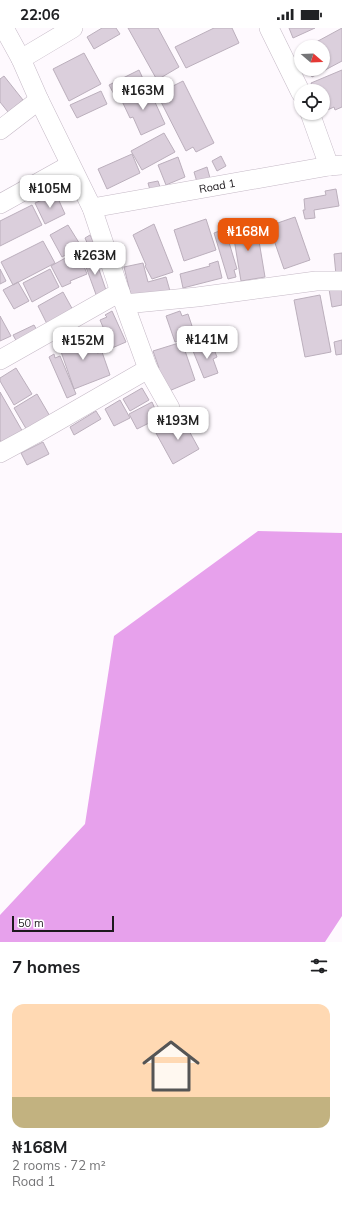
<!DOCTYPE html>
<html lang="en">
<head>
<meta charset="utf-8">
<style>
  body { margin:0; font-family:Mulish,sans-serif; background:#f2f2f2; color:#202124; height:100vh; display:flex; flex-direction:column; font-size:15px; white-space:nowrap }
  * { box-sizing:border-box; margin:0 }
  p { font-size:13px; color:#757577 }
  .icon { flex:none; width:22px; height:22px; fill:none; stroke:currentColor; stroke-width:2; stroke-linecap:round; stroke-linejoin:round }
  .map { position:relative; height:914px; overflow:hidden }
  .panel { display:flex; flex-direction:column; background:#fff; flex:1 }
  .panel>* { flex:none }
  .needle { width:26px; rotate:109deg }
  .tools { position:absolute; left:294px; top:12px; display:grid; gap:8px }
  .tools a { display:grid; place-items:center; width:36px; height:36px; border-radius:50%; background:#fff; box-shadow:0 1px 3px #0004; font-size:20px }
  .scale { position:absolute; left:12px; bottom:10px; width:102px; box-sizing:border-box; padding-left:4px; border:2px solid #1d191d; border-top:0; font-size:11px; line-height:14px; white-space:nowrap; color:#1d191d; -webkit-text-stroke:3px #fff; paint-order:stroke }
  .price { position:absolute; translate:-50% -34px; padding:0 9px; border-radius:8px; background:#fff; color:#222; font-size:13px; line-height:26px; filter:drop-shadow(0 1px 2px #0008) }
  .price::after { content:''; position:absolute; left:50%; top:24px; width:12px; height:9px; margin-left:-6px; background:inherit; clip-path:polygon(0 0,100% 0,50% 100%) }
  .price.on { background:#ea580c; color:#fff }
  ul { padding:0; list-style:none }
  li { display:grid; align-content:center; gap:8px; height:212px; padding:0 12px }
  li+li { border-top:1px solid #e0e0e0 }
  li span { display:grid; place-items:center; height:124px; border-radius:12px; color:#555 }
  li>.icon { margin-inline-start:auto }
  span .icon { width:72px; height:72px; fill:#fffc; stroke-width:1 }
  li b { font-size:17px }
  h2 { display:flex; justify-content:space-between; align-items:center; height:48px; padding:0 12px; font-size:17px }
  .status { display:flex; justify-content:space-between; align-items:center; height:28px; padding:0 20px; background:#fff; direction:ltr }
  .status svg { height:11px; fill:currentColor }
  .map>svg:first-child { display:block }
  .water { fill:#e7a1ec }
  .building { fill:#dbcfdc; stroke:#bbafbc }
  .lines { fill:none; stroke-linecap:round; stroke-linejoin:round }
  .minor-casing { stroke:#c5b9c6; stroke-width:20 }
  .minor { stroke:#fff; stroke-width:19 }
  .labels { text-anchor:middle; dominant-baseline:central; stroke-width:3; stroke-linejoin:round; paint-order:stroke }
  .street-label { font-size:11px; fill:#1d191d; stroke:#fff }
</style>
</head>
<body>
<div class="status"><b>22:06</b><svg viewBox="0 0 49 12"><path d="M0 12V9h3v3zM5 12V6h3v6zM10 12V3h3v9zM15 12V0h3v12zM26 1h20v11H26zM47 4h2v5h-2z"/></svg></div>
<div class="map">
<svg width="342" height="914" viewBox="0 0 342 914">
  <rect width="100%" height="100%" fill="#fef9fe"/>
  <path class="water" d="M258,503L342,505V888L325,914H0V887L85,796L114,608Z"/>
  <path class="building" d="M102,0H116L120,6L94,21L87,9Z
    M128,0H158L179,39L157,52Z
    M214,0H232L239,15L186,40L175,19Z
    M289,0H315L293,10Z
    M342,0V33L312,49L308,41H323V19H307Z
    M84,25L101,56L69,73L53,41Z
    M139,42L145,55L116,70L109,57Z
    M342,42V79L335,82L334,79L323,84V63H313L314,62L311,55Z
    M4,48L23,72L8,84L0,74V51Z
    M183,53L214,115L196,124L193,119L186,123L157,66Z
    M148,59L165,96L141,107L133,89L130,90L121,71Z
    M101,63L107,76L77,90L70,77Z
    M164,105L175,124L142,142L131,123Z
    M132,126L140,145L107,161L98,141Z
    M221,128L226,138L217,143L212,133Z
    M178,129L185,149L166,157L158,137Z
    M207,139L210,150L197,154L194,144Z
    M158,153L160,159L150,162L148,155Z
    M336,161L339,178L314,182L315,190L305,191L303,182H305L304,171L326,167L325,163Z
    M56,166L65,186L45,196L35,175Z
    M32,177L42,197L0,218V193Z
    M295,189L310,232L284,241L269,198Z
    M206,191L216,222L184,233L174,202Z
    M256,195L265,249L241,253L232,199Z
    M154,196L173,244L152,251L145,238L146,237L133,207Z
    M68,197L81,218L62,229L50,207Z
    M225,201L237,241L234,242L236,249L228,251L214,205Z
    M90,207L96,220L81,227L78,221L88,217L85,210Z
    M43,213L55,235L13,257L1,234Z
    M78,223L87,246L70,253L71,255L62,259L51,238Z
    M93,224L108,268L98,272L82,228Z
    M342,225V247H336L334,226Z
    M218,233L222,250L183,260L180,246L210,238L209,236Z
    M143,235L148,254L166,249L170,263L132,272L124,239Z
    M0,241L6,253L0,256Z
    M50,241L59,259L32,274L23,255Z
    M18,254L29,273L14,281L3,262Z
    M342,258V277L332,279L329,261Z
    M63,264L74,284L48,298L38,278Z
    M320,267L331,324L305,329L294,272Z
    M112,283L126,314L112,320L100,292L107,289L105,287Z
    M180,283L182,288L188,286L195,307L175,314L166,288Z
    M0,288L11,308L0,313Z
    M34,297L39,306L18,316L13,307Z
    M90,305L97,325L102,324L110,347L74,361L58,315L73,309L76,311Z
    M342,312V326L336,327L334,314Z
    M182,314L195,352L169,363L155,342L159,340L153,323Z
    M212,316L217,329L213,331L218,345L204,350L193,323Z
    M54,326L55,330L60,328L76,366L67,370L49,329Z
    M16,340L32,366L14,377L0,353V350Z
    M142,360L149,372L130,383L123,371Z
    M0,364L24,406L4,418L0,412Z
    M37,366L51,390L28,404L14,380Z
    M120,372L130,390L114,398L105,381Z
    M152,374L159,390L137,401L129,386Z
    M96,383L101,391L74,407L70,399Z
    M182,390L199,421L173,436L156,405Z
    M43,414L49,426L27,437L21,425Z"/>
  <g class="lines">
    <defs>
      <g id="minor">
        <path d="M4,0L21,31L39,72L92,180L120,264L148,341L170,380"/>
        <path d="M269,0L301,65"/>
        <path d="M21,31L73,0"/>
        <path d="M310,85L329,138"/>
        <path d="M0,102L39,72"/>
        <path d="M0,176L70,137"/>
        <path id="s1" d="M92,180L329,138L342,137"/>
        <path d="M125,276L197,269L316,253H342"/>
        <path d="M0,332L120,264"/>
        <path d="M0,425L35,406L148,341"/>
      </g>
    </defs>
    <use href="#minor" class="minor-casing"/>
    <use href="#minor" class="minor"/>
  </g>
  <g class="labels">
    <g class="street-label">
      <text stroke="none"><textPath href="#s1" startOffset="127">Road 1</textPath></text>
    </g>
  </g>
</svg>
<div class="tools">
<a><svg class="needle" viewBox="-14 -14 28 28"><path d="M0-13l5 13h-10z" fill="#e53935"/><path d="M0 13l5-13h-10z" fill="#757577"/></svg></a>
<a><svg class="icon" aria-label="locate" viewBox="0 0 24 24"><circle cx="12" cy="12" r="6"/><path d="M12 2v4M12 18v4M2 12h4M18 12h4"/></svg></a>
</div>
<div class="scale">50 m</div>
<b class="price" style="left:143px;top:83px">₦163M</b>
<b class="price" style="left:50px;top:181px">₦105M</b>
<b class="price on" style="left:248px;top:224px">₦168M</b>
<b class="price" style="left:95px;top:248px">₦263M</b>
<b class="price" style="left:207px;top:332px">₦141M</b>
<b class="price" style="left:83px;top:333px">₦152M</b>
<b class="price" style="left:178px;top:413px">₦193M</b>
</div>
<section class="panel">
<h2>7 homes<svg class="icon" aria-label="filters" viewBox="0 0 24 24"><path d="M4 7h16M4 17h16"/><circle cx="9" cy="7" r="2"/><circle cx="15" cy="17" r="2"/></svg></h2>
<ul>
<li><span style="background:linear-gradient(#ffd9b3 75%,#c2b280 0)"><svg class="icon" aria-label="home" viewBox="0 0 24 24"><path d="M3 11l9-7 9 7M6 9v11h12V9"/></svg></span><div><b>₦168M</b><p>2 rooms · 72 m²</p><p>Road 1</p></div></li>
</ul>
</section>
</body>
</html>
